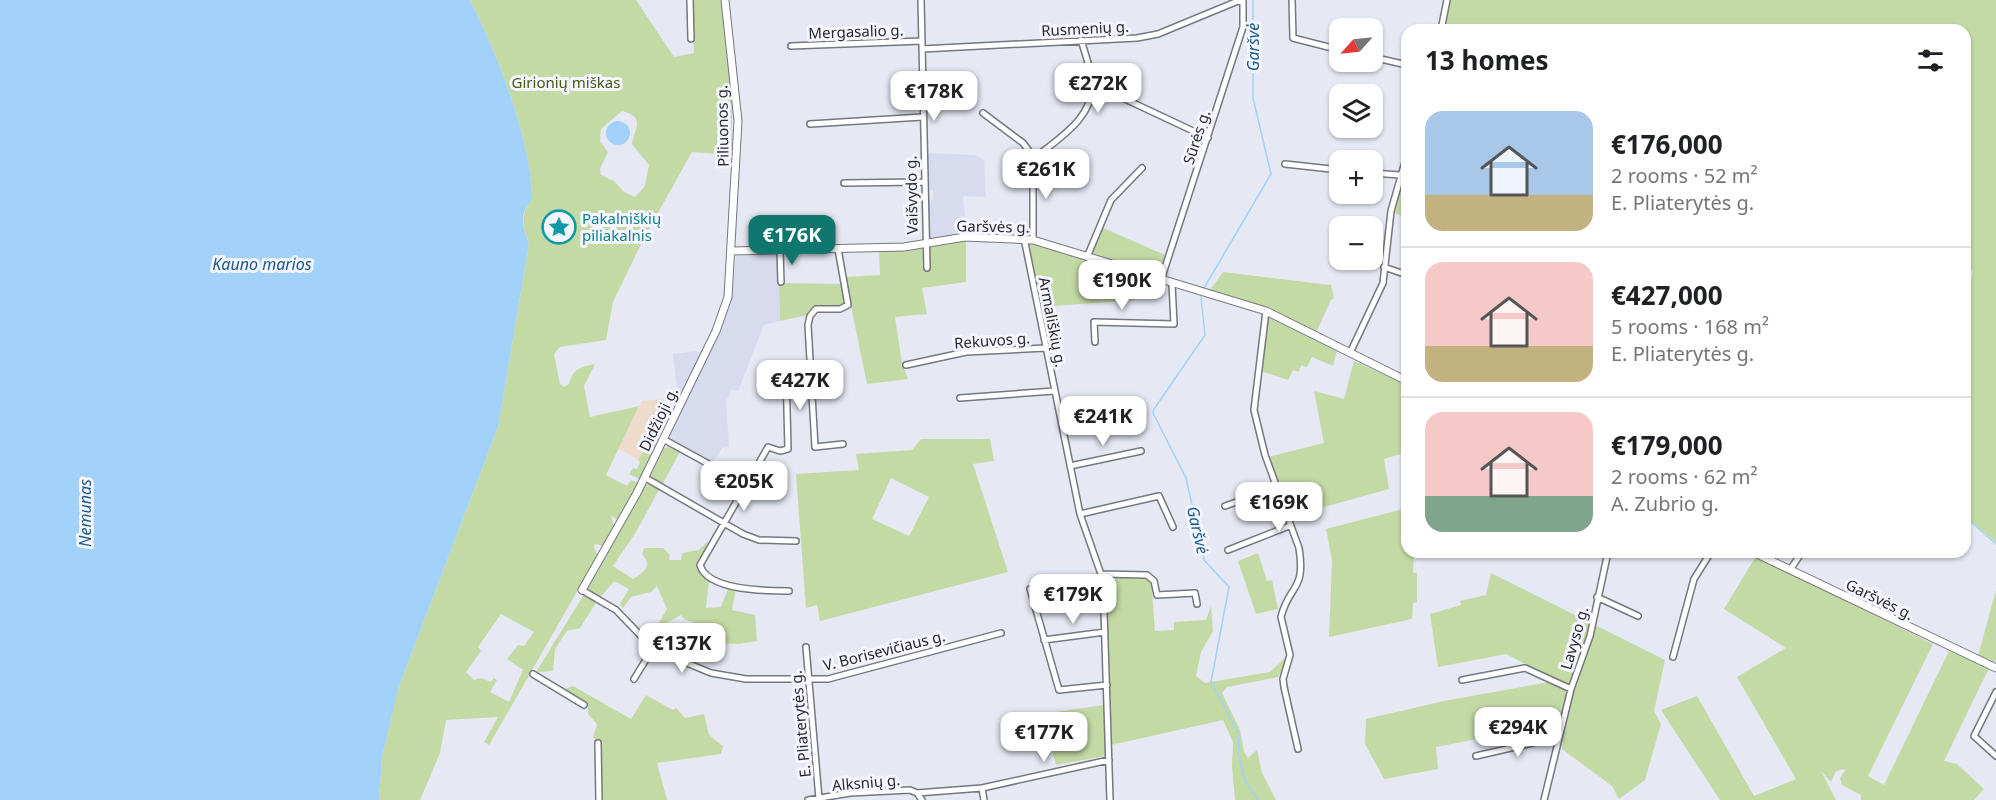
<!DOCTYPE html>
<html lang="en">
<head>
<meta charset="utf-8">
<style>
  body { margin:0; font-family:"Noto Sans",sans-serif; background:#f6f6f6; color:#202124; height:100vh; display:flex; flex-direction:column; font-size:22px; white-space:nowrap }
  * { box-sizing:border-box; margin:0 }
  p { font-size:20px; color:#757577 }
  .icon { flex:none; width:33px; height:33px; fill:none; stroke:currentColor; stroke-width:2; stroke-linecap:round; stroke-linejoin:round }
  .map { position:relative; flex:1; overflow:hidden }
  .panel { position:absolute; left:1401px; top:24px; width:570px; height:534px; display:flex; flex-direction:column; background:#fff; border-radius:18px; box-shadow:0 2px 4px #0004 }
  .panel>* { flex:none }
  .needle { width:39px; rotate:243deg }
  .tools { position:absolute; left:1329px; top:18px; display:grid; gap:12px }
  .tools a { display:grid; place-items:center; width:54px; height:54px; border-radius:12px; background:#fff; box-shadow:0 2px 4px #0004; font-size:30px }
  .price { position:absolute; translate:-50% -51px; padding:0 14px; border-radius:12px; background:#fff; color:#222; font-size:20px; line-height:39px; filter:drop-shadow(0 2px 3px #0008) }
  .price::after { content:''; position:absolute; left:50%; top:36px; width:18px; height:14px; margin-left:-9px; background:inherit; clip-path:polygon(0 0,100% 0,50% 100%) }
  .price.selected { background:#0f766e; color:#fff }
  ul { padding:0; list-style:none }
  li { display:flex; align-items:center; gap:18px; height:150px; padding:0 24px }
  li+li { border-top:2px solid #e0e0e0 }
  li span { display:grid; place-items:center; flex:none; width:168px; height:120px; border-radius:18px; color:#555 }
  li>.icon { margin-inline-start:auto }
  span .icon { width:72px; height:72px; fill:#fffc; stroke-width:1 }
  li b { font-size:26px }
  h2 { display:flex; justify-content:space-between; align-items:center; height:72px; padding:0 24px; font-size:26px }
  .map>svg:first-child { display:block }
  .built { fill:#d8dbee }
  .industrial { fill:#efdbcc }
  .green { fill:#c4daa5; fill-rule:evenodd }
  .water { fill:#a2d2f9 }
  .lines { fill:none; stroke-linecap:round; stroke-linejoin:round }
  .stream { stroke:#a2d2f9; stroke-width:1.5 }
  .minor-casing { stroke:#757781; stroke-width:8 }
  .major-casing { stroke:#757781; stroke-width:9 }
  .minor { stroke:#fff; stroke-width:5 }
  .major { stroke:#fff; stroke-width:7 }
  .labels { text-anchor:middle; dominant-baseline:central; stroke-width:6; stroke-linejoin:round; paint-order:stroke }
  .street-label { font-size:15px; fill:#29292e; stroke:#f4f5ff }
  .park-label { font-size:15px; fill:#445b14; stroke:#f4f5ff }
  .culture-label { font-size:15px; fill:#0d838f; stroke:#f4f5ff; text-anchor:start }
  .water-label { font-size:16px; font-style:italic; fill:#175a88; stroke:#f4f5ff }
</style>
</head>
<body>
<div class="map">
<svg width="1996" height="800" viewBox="0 0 1996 800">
  <rect width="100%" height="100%" fill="#e6e8f4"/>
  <path class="built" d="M925,153L976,155L984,160L986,197L963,196L967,236L928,241L925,201L933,200V190H926Z
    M775,252L778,256L780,321L764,325L738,391L732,390L726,401L729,447L722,448L712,464L668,436L727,312L732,295L736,256Z
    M697,351L701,355L678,399L673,354Z"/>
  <path class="industrial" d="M664,399L657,424L663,431L652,437L639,460L618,449L642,401Z"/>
  <path class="green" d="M470,0H636L674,57L694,53L691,0H721L732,87V155L692,152L646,234L613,302L606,340L560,347L554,354L560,384L564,387L569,384C573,369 580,367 595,364L584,386L590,417L639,406L606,475L627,486L631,480L638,483L618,520L611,516L614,526L603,546L595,544L594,548L598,555L489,745L484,742L498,717L446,720L440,753L420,800H379L382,757L399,686L498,427L529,244C523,227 519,214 532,200C532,141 497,53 470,0ZM622,111C647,117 634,129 632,144L649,165L645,186L635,197L624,192L614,181L601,175L600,169L608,152L600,141L601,129ZM501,614L534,632L524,646L518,645L507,659L523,670L509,702L490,692L497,680L494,678L491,682L481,678L474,680L466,672L481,651L478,647Z
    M1448,0H1996V542L1970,521L1965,503V297L1968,296L1973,271L1965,270V30H1442Z
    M1407,166V218L1392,212Z
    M1101,227L1165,255L1160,275L1156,276L1090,256Z
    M966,241V282L922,288L927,314L895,317L902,363L908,379L867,384L845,277L880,275L879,251L921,249Z
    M1030,241L1140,277L1135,300L1040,307L1028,243Z
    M1223,272L1331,285L1334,298L1331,300L1316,333L1208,293Z
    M779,283L843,284L848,302L842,307H817L808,315L780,321Z
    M1269,316L1337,351L1333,366L1312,357L1307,367L1301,365L1299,372L1293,370L1288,380L1261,371Z
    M1354,361L1407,385V452L1384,459L1389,489L1288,517L1268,457L1324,443L1314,391L1344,399Z
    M654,435H660L661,437L640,479L629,474L633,468L637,469L640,462L638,460Z
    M921,439H990L994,461L973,464L1008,572L820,621L817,605L806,608L796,474L859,470L856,454L912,450ZM891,478L929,497L909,536L872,519Z
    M668,447L680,452L662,485L650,476L662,449Z
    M650,483L660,488L636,532L613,566L633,579C644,572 653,566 642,554L644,548H663L670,555L669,560H681L682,553L699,550L707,542L710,544L698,566L699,571L709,580L706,608L721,607L728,589H736L732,610L755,615L757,641L739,644L701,643L702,633L695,630L697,624L684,619L681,615L666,623L656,642L649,640L667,609L657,586L651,592L631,597L623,608L620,604L629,589L614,581L600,598L586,590L644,486Z
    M1407,508V552H1414L1413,573H1417V602L1413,603L1412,619L1329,637L1332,560L1326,529Z
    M1258,553L1267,581L1272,580L1278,609L1256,614L1238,561Z
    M1756,556L1933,644L1868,776L1884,785L1949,651L1989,668L1944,761L1957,764L1984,789L1974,800H1861V795L1842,785L1840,778L1846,769L1836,771L1831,782L1821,771L1836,800H1720L1661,710L1697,696L1754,796L1796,779L1737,677L1786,648L1724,609Z
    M1491,573L1665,660L1654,711L1661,724L1645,780L1619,799L1612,786L1562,749L1565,722L1436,747L1438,769L1384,779L1365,744L1366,719L1444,701L1549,682L1551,677L1506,654L1438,667L1430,614L1461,605L1460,601L1486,595Z
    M1105,577L1151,579L1155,631L1174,630V622L1206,620L1211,606L1213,631L1201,652L1196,676L1205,683L1270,672L1287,656L1289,658L1278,677L1227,687L1222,693L1240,730L1244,752L1248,758L1257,750L1262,773L1276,800H1235L1232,766L1233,742L1223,720L1111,745Z
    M1996,590V662L1978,656Z
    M585,593L597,601L580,628L567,631L555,649L553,671L536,672Z
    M573,686L631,719L646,695L673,710L676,708L685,718L704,714L709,735L723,746L721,754L657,763L667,800H601V742L593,738L597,724L588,714V704L562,690Z
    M1104,705L1105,756L1056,765L1042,714Z"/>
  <path class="water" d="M0,0H470C497,53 532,141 532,200C518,214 523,227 529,244L498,427L399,686L382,757L379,800H0Z
    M606 133a12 12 0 1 1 24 0a12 12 0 1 1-24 0Z"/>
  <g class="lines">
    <path class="stream" d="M1204,288L1271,174L1253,98V0
      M1201,297L1205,335L1154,409L1153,413L1186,478L1204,560L1229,587L1211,682L1239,735L1238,753L1245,781L1258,800
      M1965,508L1969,520L1996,544"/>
    <defs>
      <path id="minor" d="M690,0L691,39
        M921,0L927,268
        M1292,0L1293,38L1340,50
        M1441,30L1447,0
        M791,46L922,41
        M922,49L1137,38L1158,34L1238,1L1242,2
        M1372,57L1407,65
        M1093,84L1208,138
        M983,113L1023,143L1033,156V240
        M810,124L922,117
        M1033,159C1058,139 1096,117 1092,80C1090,67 1085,53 1081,40
        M1285,164L1340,170
        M1372,173L1400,175
        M844,183L923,182
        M1024,238L1080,514L1103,580L1110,800
        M838,249L848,305L840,309H816L810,316L808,325L815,447L843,444
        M780,250L781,282
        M1087,257L1111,200L1142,168
        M1384,267L1407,275
        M1161,280L1243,27V0
        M1266,311L1254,410L1265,455L1299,548C1306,592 1289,584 1281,617L1290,655L1283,679L1284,687L1298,749
        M1095,342L1094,322L1174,324L1172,284
        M1350,353L1383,283L1391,211L1407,155
        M906,365L966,352L1046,348
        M786,371L788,449L780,451L768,447L700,565C707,591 768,591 789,591
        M960,398L1054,391
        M1058,407L1140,406
        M663,439L747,485
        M1070,466L1141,451
        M644,477L743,534L759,540L796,541
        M1225,506L1262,493L1275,484
        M1080,514L1159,496L1173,527
        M1228,550L1289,526
        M1496,553V552
        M1790,570L1802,552
        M1102,574L1147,575L1154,581L1157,595L1195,593L1197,604
        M1103,580L1030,589L1059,690L1107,685
        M582,590L616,610L641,636L682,661L711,673L746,679H828L1001,633
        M1597,597L1638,616
        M1044,640L1105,632
        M806,647L819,799
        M1673,657L1694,579L1711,552
        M533,674L584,705
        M634,679L655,645
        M1462,680L1525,668L1571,689
        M1996,692L1974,736L1996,756
        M598,743L599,800
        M1476,756L1559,737
        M982,788L984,800
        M917,793L982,788L1109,760
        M808,800L850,793L910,790L917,793L922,800
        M1544,800L1571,689L1590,636L1608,552"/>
      <path id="major" d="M732,251L904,247L965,237L1033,240L1266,311L1407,381
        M1753,552L1996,668
        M582,590L637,493L716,331L728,297L738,121L725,0"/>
    </defs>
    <use href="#minor" class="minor-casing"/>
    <use href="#major" class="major-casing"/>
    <use href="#minor" class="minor"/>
    <use href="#major" class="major"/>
  </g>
  <defs>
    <symbol id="sight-ring" viewBox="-11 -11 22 22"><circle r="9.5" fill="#f4f5ff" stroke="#0f9aa8" stroke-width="1.5"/><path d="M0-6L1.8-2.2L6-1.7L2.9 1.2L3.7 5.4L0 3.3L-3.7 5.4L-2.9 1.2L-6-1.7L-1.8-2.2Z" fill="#0f9aa8"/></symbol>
  </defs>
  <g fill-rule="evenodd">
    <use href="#sight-ring" x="540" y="208" width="38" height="38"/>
  </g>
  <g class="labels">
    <g class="street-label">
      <text transform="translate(1085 28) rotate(-3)">Rusmenių g.</text>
      <text transform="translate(856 31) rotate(-2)">Mergasalio g.</text>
      <text transform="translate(722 126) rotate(-91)">Piliuonos g.</text>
      <text transform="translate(1196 137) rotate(-72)">Sūrės g.</text>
      <text transform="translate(911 195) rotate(-91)">Vaišvydo g.</text>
      <text transform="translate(993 226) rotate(1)">Garšvės g.</text>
      <text transform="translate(1053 322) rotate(79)">Armališkių g.</text>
      <text transform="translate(992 340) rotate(-4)">Rekuvos g.</text>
      <text transform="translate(658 419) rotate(-64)">Didžioji g.</text>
      <text transform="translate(1880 599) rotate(26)">Garšvės g.</text>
      <text transform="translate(1574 638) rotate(-74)">Lavyso g.</text>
      <text transform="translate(884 650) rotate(-14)">V. Borisevičiaus g.</text>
      <text transform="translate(800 724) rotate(-95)">E. Pliaterytės g.</text>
      <text transform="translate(866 782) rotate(-5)">Alksnių g.</text>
    </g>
    <g class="park-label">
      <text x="566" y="82">Girionių miškas</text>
    </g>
    <g class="culture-label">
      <text x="582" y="218">Pakalniškių<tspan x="582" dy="17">piliakalnis</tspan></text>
    </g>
    <g class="water-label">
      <text transform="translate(1253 47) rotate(-90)">Garšvė</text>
      <text x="262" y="264">Kauno marios</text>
      <text transform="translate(85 513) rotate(-90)">Nemunas</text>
      <text transform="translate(1198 530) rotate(77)">Garšvė</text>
    </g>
  </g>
</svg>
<div class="tools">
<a><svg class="needle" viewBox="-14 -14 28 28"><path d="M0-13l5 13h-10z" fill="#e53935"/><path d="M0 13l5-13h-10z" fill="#757577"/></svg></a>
<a><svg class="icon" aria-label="layers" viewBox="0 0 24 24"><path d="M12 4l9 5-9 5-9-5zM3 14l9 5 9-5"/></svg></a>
<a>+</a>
<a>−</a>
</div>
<b class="price" style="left:1098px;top:114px">€272K</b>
<b class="price" style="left:934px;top:122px">€178K</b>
<b class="price" style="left:1046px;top:200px">€261K</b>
<b class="price selected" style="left:792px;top:266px">€176K</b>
<b class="price" style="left:1122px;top:311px">€190K</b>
<b class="price" style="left:800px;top:411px">€427K</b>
<b class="price" style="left:1103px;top:447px">€241K</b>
<b class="price" style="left:744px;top:512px">€205K</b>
<b class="price" style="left:1279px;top:533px">€169K</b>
<b class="price" style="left:1073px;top:625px">€179K</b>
<b class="price" style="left:682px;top:674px">€137K</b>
<b class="price" style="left:1518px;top:758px">€294K</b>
<b class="price" style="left:1044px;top:763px">€177K</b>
<section class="panel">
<h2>13 homes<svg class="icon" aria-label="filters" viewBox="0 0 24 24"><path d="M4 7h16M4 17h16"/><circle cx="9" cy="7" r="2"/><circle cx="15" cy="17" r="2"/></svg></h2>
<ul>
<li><span style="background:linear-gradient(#a9c7e8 70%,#c2b280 0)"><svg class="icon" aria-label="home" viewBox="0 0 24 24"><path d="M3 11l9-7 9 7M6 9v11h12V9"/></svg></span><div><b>€176,000</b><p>2 rooms · 52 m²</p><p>E. Pliaterytės g.</p></div></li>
<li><span style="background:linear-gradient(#f6c9c9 70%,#c2b280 0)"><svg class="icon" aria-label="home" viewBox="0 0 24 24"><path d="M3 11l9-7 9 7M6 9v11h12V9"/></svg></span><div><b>€427,000</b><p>5 rooms · 168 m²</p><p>E. Pliaterytės g.</p></div></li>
<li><span style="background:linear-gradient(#f6c9c9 70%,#7fa58c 0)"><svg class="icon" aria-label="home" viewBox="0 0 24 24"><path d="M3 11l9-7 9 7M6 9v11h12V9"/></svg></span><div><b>€179,000</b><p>2 rooms · 62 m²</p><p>A. Zubrio g.</p></div></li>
</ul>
</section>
</div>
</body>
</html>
